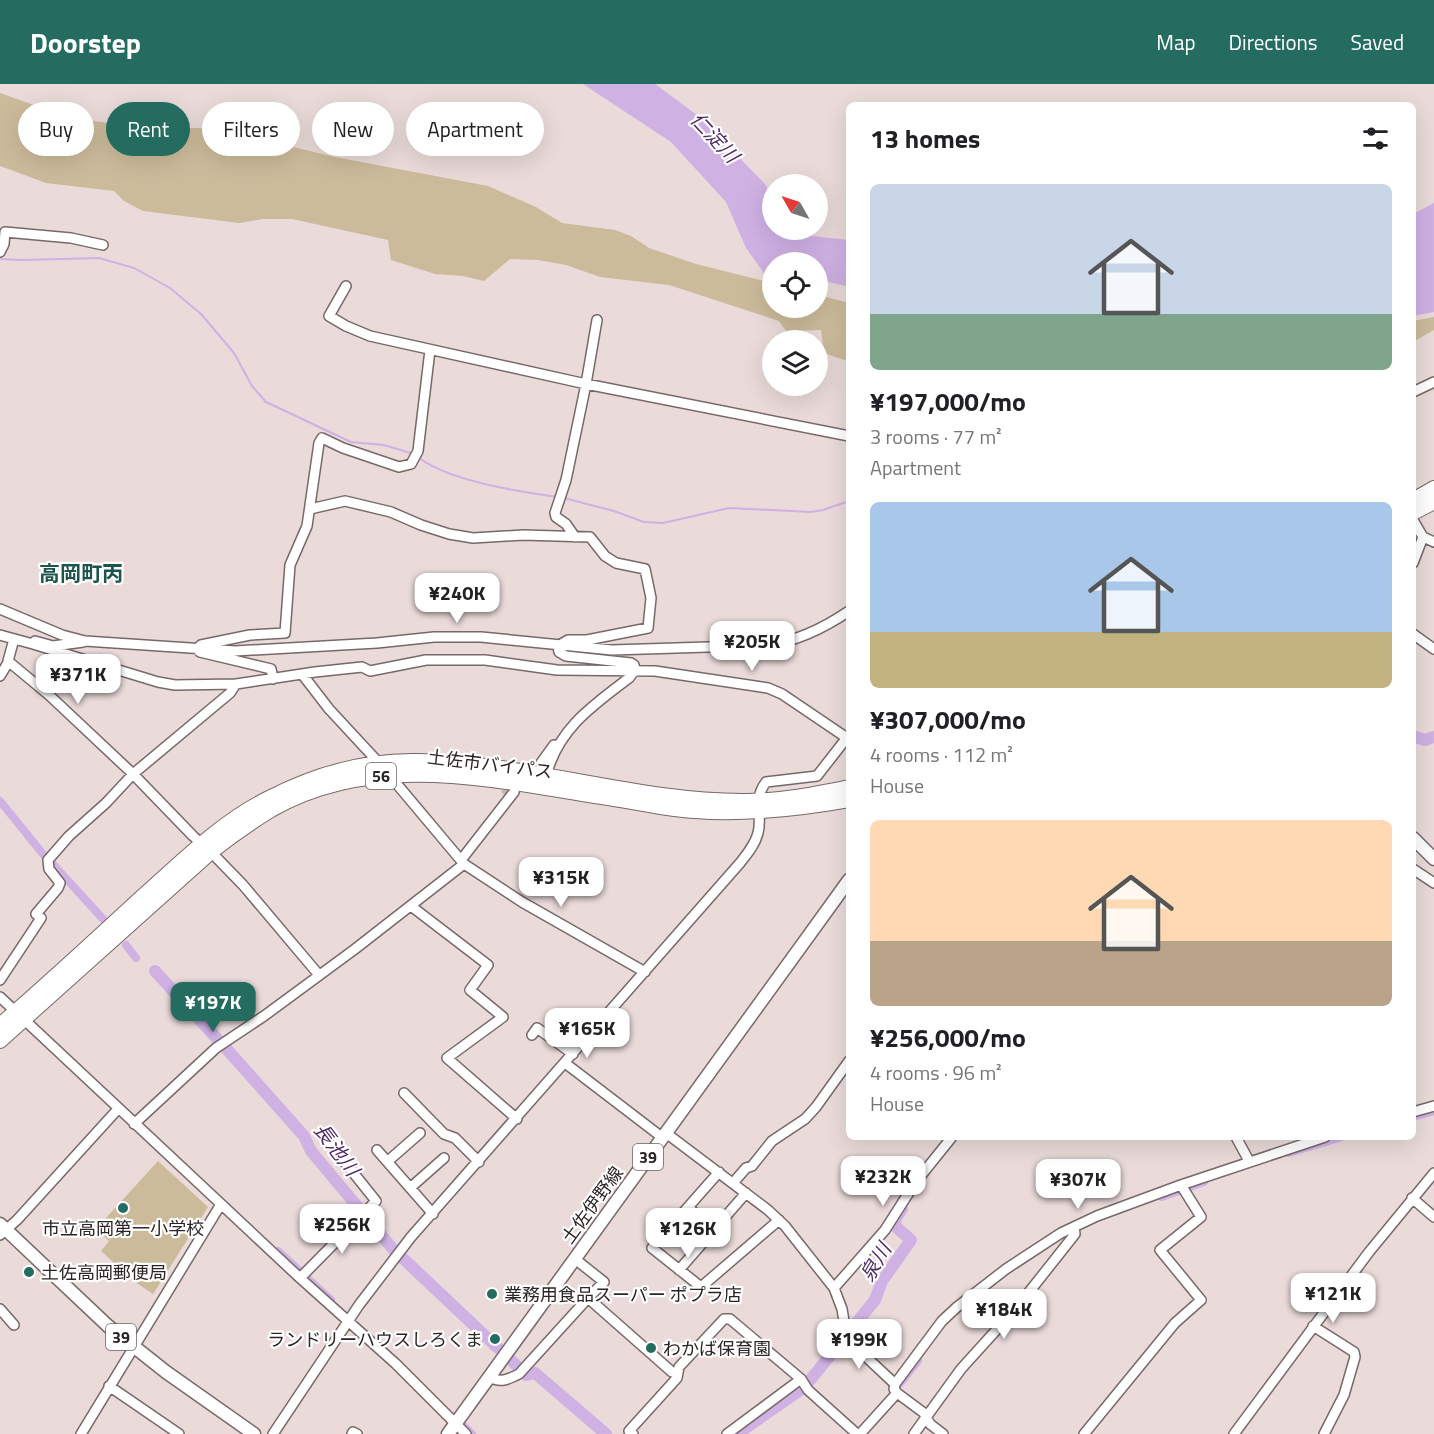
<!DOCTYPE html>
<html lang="en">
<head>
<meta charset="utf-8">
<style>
  body { margin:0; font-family:"Titillium Web","Noto Sans JP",sans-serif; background:#f2f2f2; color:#202124; height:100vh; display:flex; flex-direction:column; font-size:22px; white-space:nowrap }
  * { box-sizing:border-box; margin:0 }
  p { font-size:20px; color:#757577 }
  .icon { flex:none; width:33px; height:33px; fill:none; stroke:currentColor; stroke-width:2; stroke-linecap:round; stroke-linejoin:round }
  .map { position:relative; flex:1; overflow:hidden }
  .details { position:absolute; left:846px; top:18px; width:570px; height:1038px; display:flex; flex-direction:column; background:#fff; border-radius:9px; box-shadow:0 6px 24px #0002 }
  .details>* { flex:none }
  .banner { position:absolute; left:18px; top:18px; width:570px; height:54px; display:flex; gap:12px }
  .needle { width:39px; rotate:309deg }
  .tools { position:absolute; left:762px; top:90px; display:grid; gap:12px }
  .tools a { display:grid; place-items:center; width:66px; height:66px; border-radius:50%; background:#fff; box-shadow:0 6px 24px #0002; font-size:30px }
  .price { position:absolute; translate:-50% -51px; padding:0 14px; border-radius:12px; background:#fff; color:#222; font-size:20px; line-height:39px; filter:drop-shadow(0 2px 3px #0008) }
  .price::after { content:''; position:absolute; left:50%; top:36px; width:18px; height:14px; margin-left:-9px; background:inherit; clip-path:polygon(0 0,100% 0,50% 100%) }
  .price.on { background:#246b60; color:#fff }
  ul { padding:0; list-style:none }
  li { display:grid; align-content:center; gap:12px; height:318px; padding:0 24px }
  li span { display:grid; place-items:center; height:186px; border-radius:9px; color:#555 }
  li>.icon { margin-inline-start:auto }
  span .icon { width:108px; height:108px; fill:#fffc; stroke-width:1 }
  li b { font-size:26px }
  h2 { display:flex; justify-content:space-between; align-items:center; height:72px; padding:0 24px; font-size:26px }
  .pill { padding:0 21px; border-radius:27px; background:#fff; box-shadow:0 6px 24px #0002; font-size:21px; line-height:54px }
  .pill.on { background:#246b60; color:#fff }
  header { display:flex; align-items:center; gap:36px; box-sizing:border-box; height:84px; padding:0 30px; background:#246b60; color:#fff }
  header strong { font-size:28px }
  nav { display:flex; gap:33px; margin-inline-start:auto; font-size:21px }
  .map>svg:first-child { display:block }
  .green { fill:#ccbb9b }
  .water { fill:#cfb1e4 }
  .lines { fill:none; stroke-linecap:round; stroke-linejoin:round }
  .stream { stroke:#cfb1e4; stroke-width:2 }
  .canal { stroke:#cfb1e4; stroke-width:8 }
  .river { stroke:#cfb1e4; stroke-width:12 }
  .minor-tunnel { stroke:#c4b6b6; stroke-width:9; stroke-dasharray:9 4.5; stroke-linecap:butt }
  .minor-casing { stroke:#776969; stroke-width:12 }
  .major-casing { stroke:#776969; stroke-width:15 }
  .highway-casing { stroke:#776969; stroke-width:16 }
  .minor { stroke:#fff; stroke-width:9 }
  .major { stroke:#fff; stroke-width:12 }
  .highway { stroke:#fff; stroke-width:14 }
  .poi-dot { fill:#246b60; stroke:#fff; stroke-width:2 }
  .labels { text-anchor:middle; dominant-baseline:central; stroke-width:4.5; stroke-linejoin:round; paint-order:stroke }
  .shield { fill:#fff; stroke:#6b6666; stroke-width:1.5 }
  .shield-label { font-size:16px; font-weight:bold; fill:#2b2525 }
  .street-label { font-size:18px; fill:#2b2525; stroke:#fff }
  .poi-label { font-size:18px; fill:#2b2525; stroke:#fff; text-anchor:start }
  .water-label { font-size:20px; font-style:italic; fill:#502a66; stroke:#fff }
  .quarter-label { font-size:21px; font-weight:bold; fill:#1d554d; stroke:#fff }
</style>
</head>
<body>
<header>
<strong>Doorstep</strong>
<nav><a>Map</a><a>Directions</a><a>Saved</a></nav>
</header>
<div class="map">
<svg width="1434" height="1350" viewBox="0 0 1434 1350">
  <rect width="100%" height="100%" fill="#eadada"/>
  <path class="green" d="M0,9L59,30L85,36L151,44H199L225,47L335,73L488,102L536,123L562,139L615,146L631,152L649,164L696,180L772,199V224H818V211L849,219V275L844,276L824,269L821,246L786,247L779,237L669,201L600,193L566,181L538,176L510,175L484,197L463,192L435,190L391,176L388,156L292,135H264L239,139L143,127L124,117L114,107L46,99L0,82Z
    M1434,233V246L1413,258V237Z
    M158,1077L208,1123L153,1210L135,1198L101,1167L109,1157L96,1145Z"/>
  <path class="water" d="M583,0H655L701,34L764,99L772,111V146H797L802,151L849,156V203L829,198L818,197V178H772V193L766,192L746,164L726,118L671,58Z
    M1434,119V228L1413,232V130Z"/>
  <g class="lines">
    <path class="stream" d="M0,175L22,176L99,174L134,184L170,204L201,230L234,269L252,302L266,318L351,358L384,361L414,370
      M418,373C448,397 520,408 559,413
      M564,414L614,427L644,438L663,439L729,424L811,428L823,426L849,417"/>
    <path class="canal" d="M0,717L47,775
      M50,777L103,835
      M126,861L136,874
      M1413,1033L1434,1027
      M1289,1069L1342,1053
      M1162,1113L1204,1098
      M278,1167L331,1216
      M894,1307L918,1277
      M464,1342L472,1350"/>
    <path class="river" d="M1413,652L1425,656L1434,653
      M155,887L219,957
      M224,962L304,1052L311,1067L392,1164L499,1265
      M512,1277L518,1283
      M526,1291L535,1289L606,1350
      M737,1350L800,1306L811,1295L875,1216L882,1197L911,1156L895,1142L896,1134L902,1125"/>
    <path class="minor-tunnel" d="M504,711L517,700"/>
    <defs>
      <path id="minor" d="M0,168L4,160L5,148L71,154L103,161
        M346,202L329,232L346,242L370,252L586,300L849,352
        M1413,308L1434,298
        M310,425L345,417L391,428L421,441L449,450L473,454L523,451L590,453L605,472L616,479L645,485L651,514L648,544L587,556H568L558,562L559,568L566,572L631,579L634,581L635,586L629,594C592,622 558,645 546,692
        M1413,436L1423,453L1434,458
        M575,453L566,440L556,433L555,429L566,396L586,300L597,236
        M1413,479L1423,453
        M0,525L62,551L85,557L235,567L377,559L434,553H481L612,566L768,561C798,557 824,544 849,527
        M1413,550L1434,565
        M0,551L33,560L35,557L53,562L83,558
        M14,555L8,577L49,611L133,690L193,752L211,768L243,801L319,891
        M33,560L158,598L175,601L236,600L315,588L362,583L370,587L426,576H485L557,586L655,587L768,604L782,610L847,654
        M302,590L329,625L380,680L464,780L522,818L645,888
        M0,592L9,577
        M273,595L271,585L200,568L197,565L201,561L250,551L285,549L290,481L307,442L319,359L322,354L343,364L399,383L411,380L418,367L430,266
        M541,679L554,661
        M461,776L514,708L516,700
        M1413,785L1434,799
        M411,822L488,881L470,906L503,933L447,974L517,1035
        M0,896L41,834L36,830L58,804L60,799L49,785L48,776L69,752L106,719L133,690L230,609L236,600
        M0,913L300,1194L396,1280L466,1350
        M532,951L537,944L573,970
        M565,979L663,1054
        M404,1009L444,1050L455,1054L479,1078
        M1413,1028L1434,1022
        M134,1040L216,964L264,932L355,865L464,780
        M666,1049L768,1126L785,1142L834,1204L842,1225L847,1255L895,1300L894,1305L897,1309L924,1329L930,1340L943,1350
        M1236,1053L1249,1077
        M377,1066L433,1130
        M388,1077L420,1049
        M719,1088L652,1164L701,1203L779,1136
        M733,1099L746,1084L752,1082L772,1057L805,1035L816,1023L849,977
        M410,1104L444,1074
        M1412,1114L1434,1133
        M688,1123L713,1146
        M0,1151L17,1136L118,1025
        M575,1175L604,1198L588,1214
        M679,1186L746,1109
        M300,1194L376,1117L327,1056
        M834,1204L885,1146L915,1099L952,1053
        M0,1225L14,1241
        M1313,1242L1354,1268L1355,1273L1344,1311L1324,1350
        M488,1293C501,1299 507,1296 519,1290L588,1214L672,1288H678
        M895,1300L942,1237L957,1223L1006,1185L1061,1149L1097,1132L1181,1101L1325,1053
        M109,1302L179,1350
        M81,1350L221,1120
        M273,1350L359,1221L411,1153L740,779C747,770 755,761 758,749C763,730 752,717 766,698L817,692L849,651
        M352,1350L353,1348L357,1350
        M633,1350L629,1347L677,1294L679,1283L724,1235H730L801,1295L808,1306L857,1350
        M727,1350L801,1295
        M860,1350L897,1309
        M914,1350L961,1285L1018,1222L1075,1150L1074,1143
        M1084,1350L1175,1239L1201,1216L1160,1166L1201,1133L1181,1101
        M1234,1350L1369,1168L1434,1089"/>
      <path id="major" d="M1413,754L1434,775
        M0,1140L108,1242L166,1288L254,1350
        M448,1350L849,796"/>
      <path id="highway" d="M1413,416L1434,404
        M1413,429L1434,418
        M0,941C49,899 96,855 144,811C182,777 221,738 267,715C313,691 365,676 417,677C526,678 637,718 746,717C780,717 815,710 849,703
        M0,957L211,768C230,753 250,739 271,726C376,665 501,698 614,715C641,719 668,726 695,727C747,731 798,725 849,716"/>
    </defs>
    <use href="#minor" class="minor-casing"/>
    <use href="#major" class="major-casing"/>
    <use href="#highway" class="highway-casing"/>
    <use href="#minor" class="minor"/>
    <use href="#major" class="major"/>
    <use href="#highway" class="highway"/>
  </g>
  <g class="poi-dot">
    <circle cx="123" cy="1124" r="6"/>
    <circle cx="29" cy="1188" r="6"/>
    <circle cx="492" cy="1210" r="6"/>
    <circle cx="495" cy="1255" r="6"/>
    <circle cx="651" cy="1264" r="6"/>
  </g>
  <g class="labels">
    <g class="shield">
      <rect x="366" y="679" width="30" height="26" rx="4.5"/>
      <rect x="633" y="1060" width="30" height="26" rx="4.5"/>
      <rect x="106" y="1240" width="30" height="26" rx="4.5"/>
    </g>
    <g class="shield-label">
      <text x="381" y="692">56</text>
      <text x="648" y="1073">39</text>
      <text x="121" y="1253">39</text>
    </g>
    <g class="street-label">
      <text transform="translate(490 680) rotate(7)">土佐市バイパス</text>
      <text transform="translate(592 1121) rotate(-54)">土佐伊野線</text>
    </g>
    <g class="poi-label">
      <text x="123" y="1144" text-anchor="middle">市立高岡第一小学校</text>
      <text x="41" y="1188">土佐高岡郵便局</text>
      <text x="504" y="1210">業務用食品スーパー ポプラ店</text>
      <text x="483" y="1255" text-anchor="end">ランドリーハウスしろくま</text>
      <text x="663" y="1264">わかば保育園</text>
    </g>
    <g class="water-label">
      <text transform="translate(715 53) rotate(47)">仁淀川</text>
      <text transform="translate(337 1065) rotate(53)">長池川</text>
      <text transform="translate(875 1178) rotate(-59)">泉川</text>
    </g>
    <g class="quarter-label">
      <text x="81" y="489">高岡町丙</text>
    </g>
  </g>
</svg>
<div class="tools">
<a><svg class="needle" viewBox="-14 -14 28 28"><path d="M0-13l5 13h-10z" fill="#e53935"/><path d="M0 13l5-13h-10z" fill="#757577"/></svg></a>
<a><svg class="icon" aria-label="locate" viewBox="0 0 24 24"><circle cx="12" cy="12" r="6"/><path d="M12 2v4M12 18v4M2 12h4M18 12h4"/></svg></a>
<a><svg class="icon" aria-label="layers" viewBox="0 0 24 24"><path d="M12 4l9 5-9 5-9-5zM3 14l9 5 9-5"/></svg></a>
</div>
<b class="price" style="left:457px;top:540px">¥240K</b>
<b class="price" style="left:752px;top:588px">¥205K</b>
<b class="price" style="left:78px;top:621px">¥371K</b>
<b class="price" style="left:561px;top:824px">¥315K</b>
<b class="price on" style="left:213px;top:949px">¥197K</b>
<b class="price" style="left:587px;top:975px">¥165K</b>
<b class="price" style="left:883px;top:1123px">¥232K</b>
<b class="price" style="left:1078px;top:1126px">¥307K</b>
<b class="price" style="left:342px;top:1171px">¥256K</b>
<b class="price" style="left:688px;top:1175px">¥126K</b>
<b class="price" style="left:1333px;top:1240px">¥121K</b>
<b class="price" style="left:1004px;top:1256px">¥184K</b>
<b class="price" style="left:859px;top:1286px">¥199K</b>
<div class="banner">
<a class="pill">Buy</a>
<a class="pill on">Rent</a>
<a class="pill">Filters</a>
<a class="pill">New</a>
<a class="pill">Apartment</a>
</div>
<section class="details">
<h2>13 homes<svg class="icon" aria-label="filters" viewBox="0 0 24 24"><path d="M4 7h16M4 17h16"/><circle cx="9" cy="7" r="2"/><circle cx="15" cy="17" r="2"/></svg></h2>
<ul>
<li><span style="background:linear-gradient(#c9d6e8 70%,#7fa58c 0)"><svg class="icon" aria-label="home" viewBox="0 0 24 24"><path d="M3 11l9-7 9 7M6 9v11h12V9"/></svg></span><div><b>¥197,000/mo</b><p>3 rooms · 77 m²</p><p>Apartment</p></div></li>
<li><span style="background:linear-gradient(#a9c7e8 70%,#c2b280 0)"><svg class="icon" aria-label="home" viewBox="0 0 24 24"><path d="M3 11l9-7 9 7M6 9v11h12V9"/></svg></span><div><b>¥307,000/mo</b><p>4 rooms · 112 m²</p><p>House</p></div></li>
<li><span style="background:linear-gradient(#ffd9b3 65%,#b9a48a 0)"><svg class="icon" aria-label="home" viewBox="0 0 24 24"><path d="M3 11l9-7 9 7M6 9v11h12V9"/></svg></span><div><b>¥256,000/mo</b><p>4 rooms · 96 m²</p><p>House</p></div></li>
</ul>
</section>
</div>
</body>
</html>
